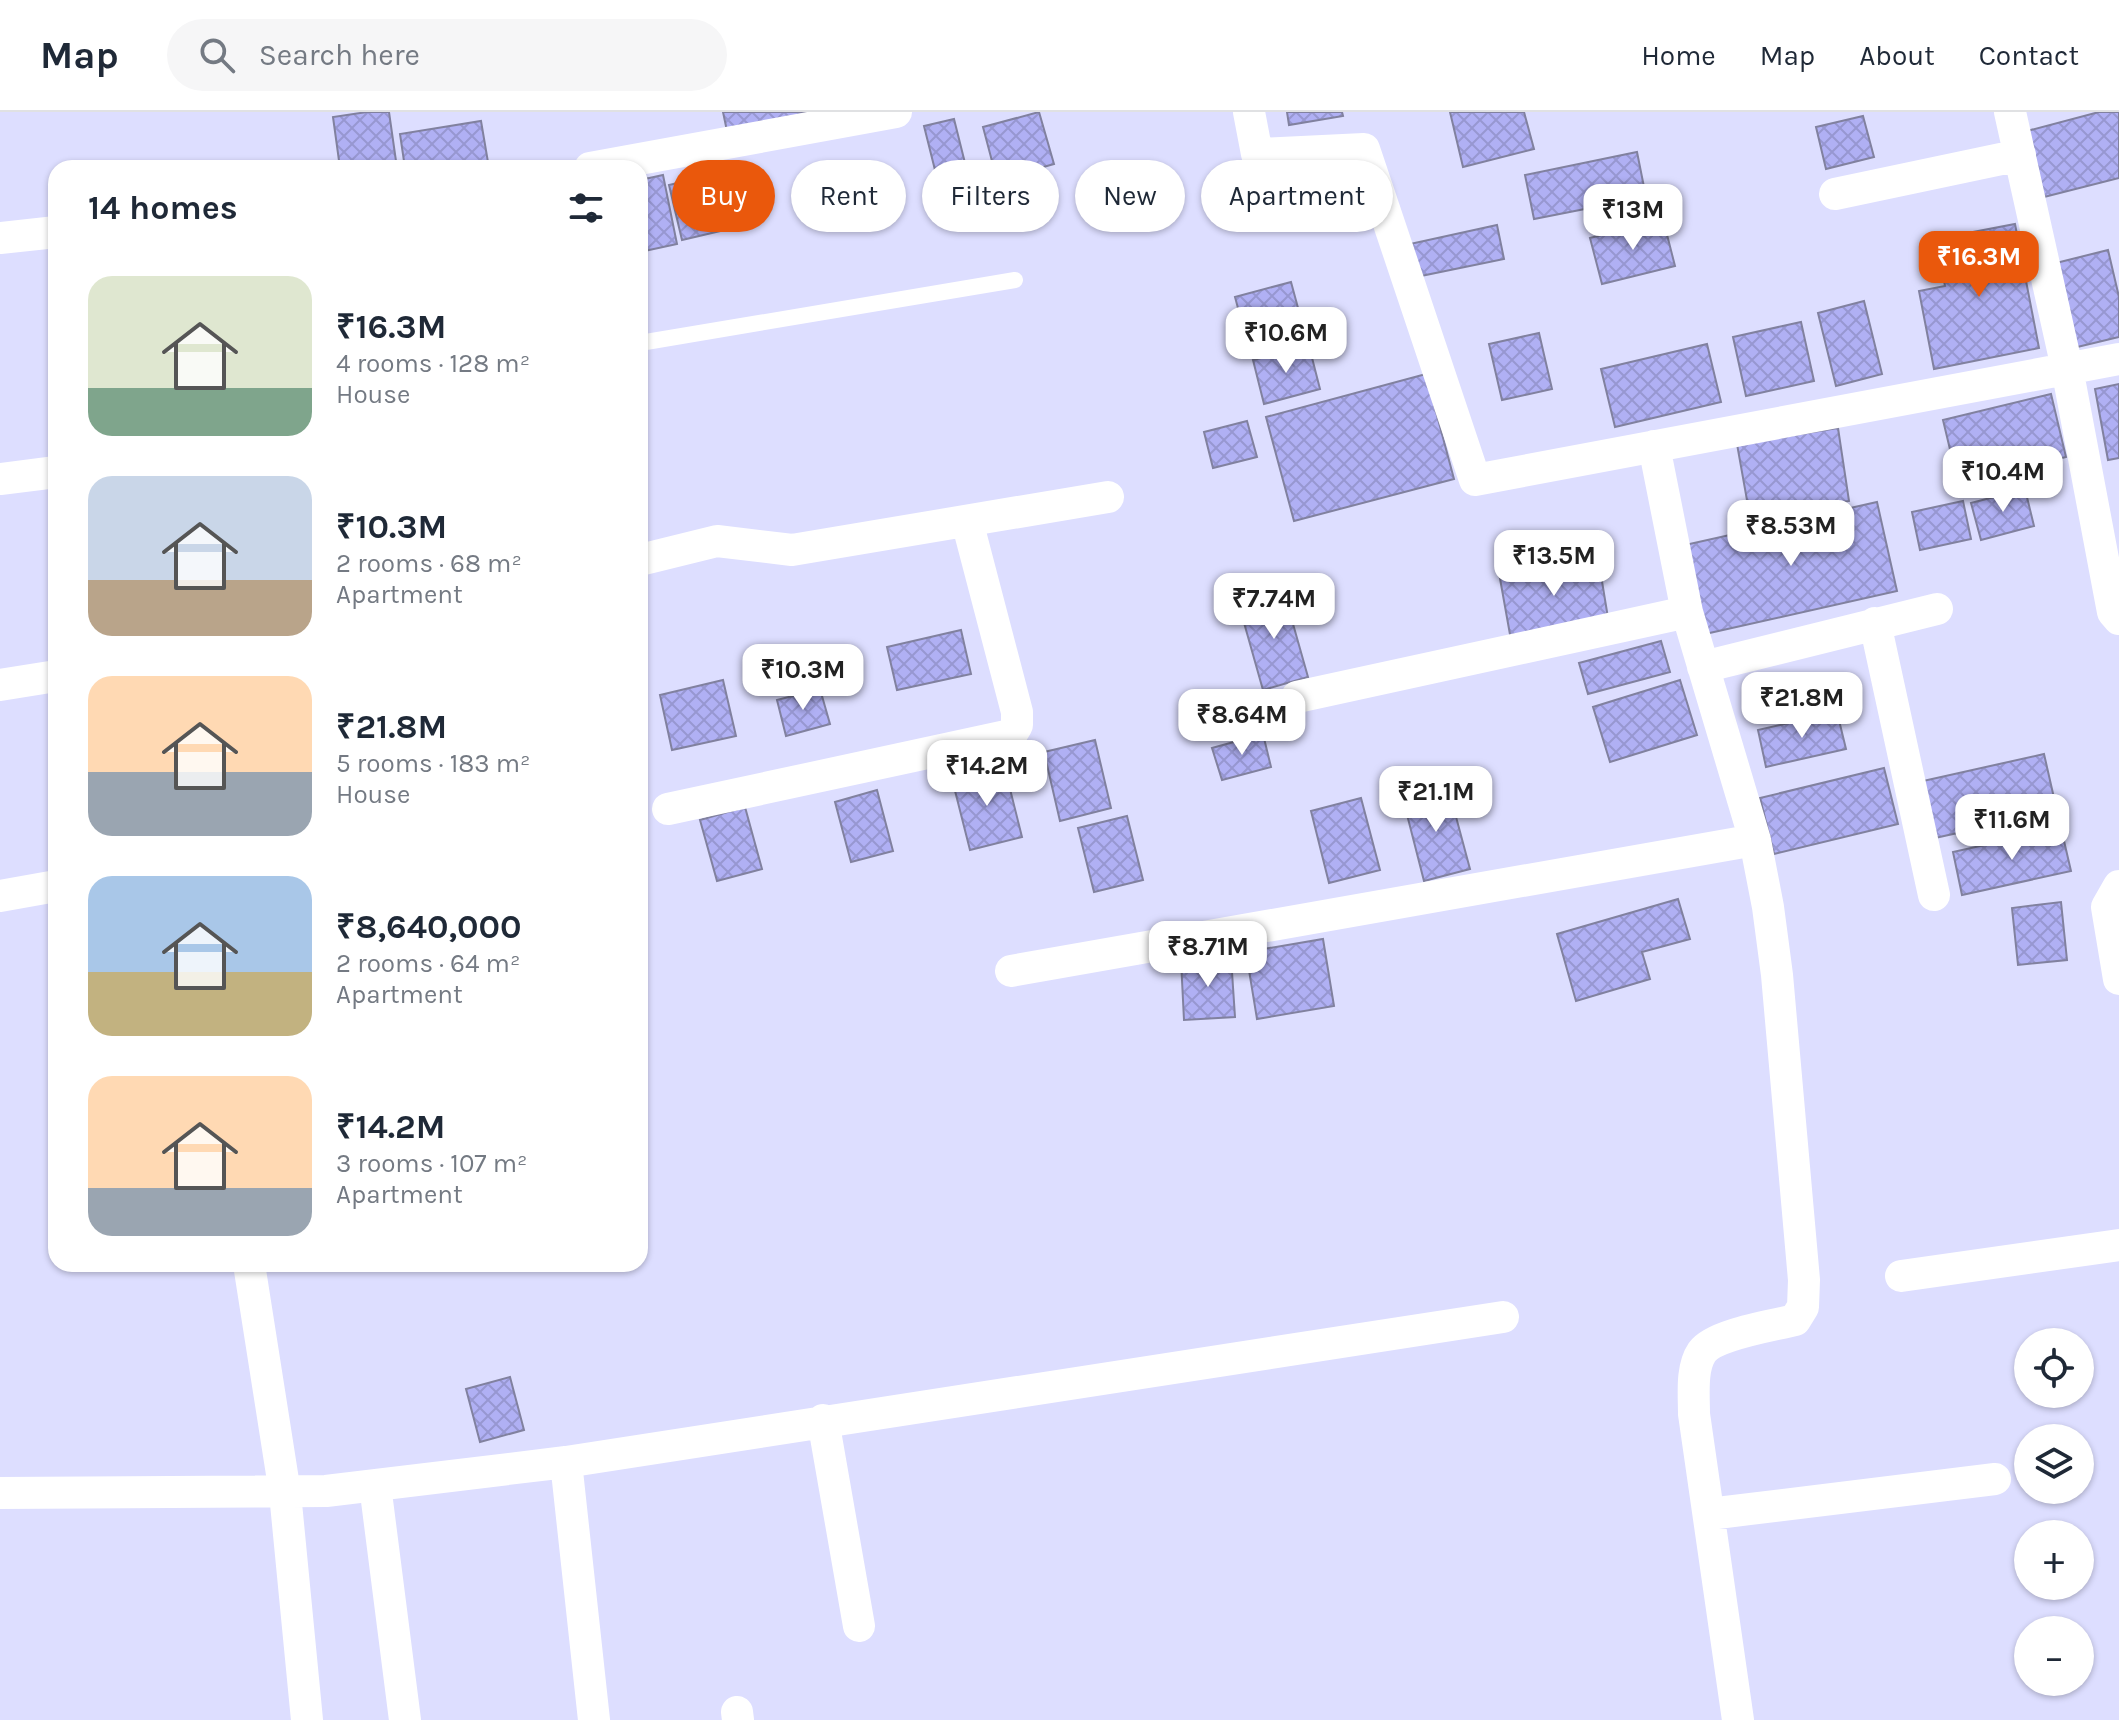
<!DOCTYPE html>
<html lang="en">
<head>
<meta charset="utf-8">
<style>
  body { margin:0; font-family:Karla,sans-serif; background:#f6f6f7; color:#1f2937; height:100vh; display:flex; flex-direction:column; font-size:30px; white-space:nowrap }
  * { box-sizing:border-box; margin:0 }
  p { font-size:26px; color:#747a83 }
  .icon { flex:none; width:44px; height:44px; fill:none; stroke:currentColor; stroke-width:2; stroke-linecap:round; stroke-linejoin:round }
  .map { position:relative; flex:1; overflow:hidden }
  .details { position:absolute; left:48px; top:48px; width:600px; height:1112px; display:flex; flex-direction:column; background:#fff; border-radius:24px; box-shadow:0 2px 6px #0004 }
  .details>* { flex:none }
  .hud { position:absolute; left:672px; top:48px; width:760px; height:72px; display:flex; gap:16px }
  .fabs { position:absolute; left:2014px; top:1216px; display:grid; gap:16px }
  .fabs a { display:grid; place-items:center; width:80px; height:80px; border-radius:50%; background:#fff; box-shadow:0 2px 6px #0004; font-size:40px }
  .price { position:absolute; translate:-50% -68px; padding:0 18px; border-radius:16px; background:#fff; color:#222; font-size:26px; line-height:52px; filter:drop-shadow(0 2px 4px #0008) }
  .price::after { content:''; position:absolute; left:50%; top:48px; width:24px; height:18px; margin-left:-12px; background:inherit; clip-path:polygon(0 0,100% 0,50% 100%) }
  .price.active { background:#ea580c; color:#fff }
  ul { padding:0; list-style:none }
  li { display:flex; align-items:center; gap:24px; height:200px; padding:0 40px }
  li span { display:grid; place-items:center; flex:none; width:224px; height:160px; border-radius:24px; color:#555 }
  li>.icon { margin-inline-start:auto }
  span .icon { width:96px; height:96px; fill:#fffc; stroke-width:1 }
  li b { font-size:34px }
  h2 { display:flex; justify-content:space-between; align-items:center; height:96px; padding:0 40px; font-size:34px }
  .tag { padding:0 28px; border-radius:36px; background:#fff; box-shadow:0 2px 6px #0004; font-size:28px; line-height:72px }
  .tag.active { background:#ea580c; color:#fff }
  header { display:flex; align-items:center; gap:48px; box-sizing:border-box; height:112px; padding:0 40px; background:#fff; border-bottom:2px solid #e0e1e3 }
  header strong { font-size:38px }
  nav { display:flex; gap:44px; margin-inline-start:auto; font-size:28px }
  .search { width:560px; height:72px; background:#f6f6f7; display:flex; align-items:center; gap:20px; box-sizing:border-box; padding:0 28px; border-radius:44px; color:#747a83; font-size:30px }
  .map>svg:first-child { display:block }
  .building { fill:url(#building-cross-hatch); stroke:#81819f; stroke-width:2 }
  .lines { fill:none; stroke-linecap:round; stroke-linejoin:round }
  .service { stroke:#fff; stroke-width:16 }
  .minor { stroke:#fff; stroke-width:32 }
</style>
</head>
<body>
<header>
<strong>Map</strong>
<div class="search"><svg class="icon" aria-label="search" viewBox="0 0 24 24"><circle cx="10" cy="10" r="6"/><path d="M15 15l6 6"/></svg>Search here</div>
<nav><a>Home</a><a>Map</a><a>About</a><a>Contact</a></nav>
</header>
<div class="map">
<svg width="2119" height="1608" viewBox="0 0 2119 1608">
  <defs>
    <pattern id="building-cross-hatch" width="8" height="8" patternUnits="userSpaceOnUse" patternTransform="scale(2)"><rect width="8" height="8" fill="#b0b0f4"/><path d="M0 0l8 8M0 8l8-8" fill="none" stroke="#9797d1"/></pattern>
  </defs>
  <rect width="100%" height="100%" fill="#dddeff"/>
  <path class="building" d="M367,0H389L397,56H340L333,5Z
    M723,0H821L727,19Z
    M1039,0L1054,52L997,68L983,15Z
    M1287,0H1342L1343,4L1289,13Z
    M1450,0H1524L1534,37L1463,55Z
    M2099,0H2119V66L2044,85L2027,19Z
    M1863,4L1874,45L1826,57L1816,15Z
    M954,7L972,79L942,86L924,14Z
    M481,9L489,56H405L400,22Z
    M1637,40L1646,85L1534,107L1525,63Z
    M716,62L729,117L682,128L669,73Z
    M663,63L677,132L640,140V68Z
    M1663,107L1675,154L1602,172L1590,126Z
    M2015,112L2039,236L1934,257L1919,179L1945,174L1936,127Z
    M1497,113L1504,147L1416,165L1410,132Z
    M2108,138L2119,185V225L2073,236L2052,152Z
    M1291,170L1301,207L1245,222L1235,185Z
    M1864,189L1882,262L1836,274L1818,201Z
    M1801,210L1814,269L1746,284L1733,225Z
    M1539,221L1552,277L1502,288L1489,232Z
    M1707,232L1721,290L1615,315L1601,257Z
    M1309,234L1320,277L1264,292L1253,248Z
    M1426,262L1454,367L1294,409L1266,305Z
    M2119,272V346L2108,348L2095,277Z
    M2051,282L2066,345L1958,371L1943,308Z
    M1247,309L1257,345L1213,356L1204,320Z
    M1838,316L1849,389L1750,405L1737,332Z
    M2025,377L2034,414L1981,428L1971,391Z
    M1963,389L1971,427L1920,438L1912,400Z
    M1877,390L1897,479L1705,522L1685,433Z
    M1598,445L1609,512L1511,528L1499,461Z
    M1284,480L1308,565L1263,578L1239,493Z
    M961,518L971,562L897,578L887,535Z
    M1661,529L1670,560L1588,582L1579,551Z
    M723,568L736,624L672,638L660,583Z
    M1680,568L1697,623L1610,650L1593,595Z
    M820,577L830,612L786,624L777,588Z
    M1837,600L1846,637L1766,655L1758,618Z
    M1263,622L1271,655L1222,668L1212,636Z
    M1095,628L1111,696L1060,709L1044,640Z
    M2044,642L2057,699L1935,726L1923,669Z
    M1004,653L1022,725L970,738L952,667Z
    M1884,656L1898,712L1774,742L1760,686Z
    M1448,675L1470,757L1424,769L1403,687Z
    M877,678L893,739L851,750L835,690Z
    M1361,686L1380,758L1329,771L1311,699Z
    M745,695L762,757L717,769L700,708Z
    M1127,704L1143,768L1094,780L1078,716Z
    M2061,716L2071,759L1962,783L1953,740Z
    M1678,787L1690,827L1642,840L1650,867L1576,889L1557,822Z
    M2061,790L2067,848L2018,853L2012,796Z
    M1323,827L1334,894L1257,907L1246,840Z
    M1231,845L1235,905L1184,908L1181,848Z
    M510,1265L524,1318L480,1330L466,1277Z"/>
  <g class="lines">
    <path class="service" d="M640,231L1015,168"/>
    <path class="minor" d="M1249,0L1257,42L1364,37L1475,368L2119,247
      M2010,0L2067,256L2113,500L2119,507
      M590,56L896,0
      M1835,82L2020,43
      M0,126L56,120
      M1654,334L1687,500L1755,728L1768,795L1777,863L1804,1168L1803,1195L1795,1208C1772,1214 1715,1222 1702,1240C1691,1256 1694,1283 1694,1302L1738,1608
      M0,367L56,360
      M640,448L717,429L792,438L1108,385
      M1875,511L1934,783
      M1703,555L1937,497
      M0,573L56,564
      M1297,585L1687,500
      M668,697L1011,623L1017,613V600L967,409
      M2119,774L2107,795L2119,867
      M0,784L56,774
      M1011,859L1755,728
      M249,1152L285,1381L307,1608
      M1901,1164L2119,1133
      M823,1308L859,1514
      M566,1350L594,1608
      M375,1373L405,1608
      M0,1381L326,1379L566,1350L1503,1205
      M1709,1402L1995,1367
      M737,1600L738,1608"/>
  </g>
</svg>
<div class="fabs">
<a><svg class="icon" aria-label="locate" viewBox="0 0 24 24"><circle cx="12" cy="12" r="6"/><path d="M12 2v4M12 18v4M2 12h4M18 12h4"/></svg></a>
<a><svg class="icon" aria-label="layers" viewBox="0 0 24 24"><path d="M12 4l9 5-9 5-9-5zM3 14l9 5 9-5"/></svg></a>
<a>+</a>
<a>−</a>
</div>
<b class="price" style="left:1633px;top:140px">₹13M</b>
<b class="price active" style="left:1979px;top:187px">₹16.3M</b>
<b class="price" style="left:1286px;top:263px">₹10.6M</b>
<b class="price" style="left:2003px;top:402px">₹10.4M</b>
<b class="price" style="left:1791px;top:456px">₹8.53M</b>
<b class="price" style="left:1554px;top:486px">₹13.5M</b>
<b class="price" style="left:1274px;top:529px">₹7.74M</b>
<b class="price" style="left:803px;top:600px">₹10.3M</b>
<b class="price" style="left:1802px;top:628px">₹21.8M</b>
<b class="price" style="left:1242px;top:645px">₹8.64M</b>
<b class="price" style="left:987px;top:696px">₹14.2M</b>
<b class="price" style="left:1436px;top:722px">₹21.1M</b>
<b class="price" style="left:2012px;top:750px">₹11.6M</b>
<b class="price" style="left:1208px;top:877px">₹8.71M</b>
<div class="hud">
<a class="tag active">Buy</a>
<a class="tag">Rent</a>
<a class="tag">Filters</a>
<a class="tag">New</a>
<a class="tag">Apartment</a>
</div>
<section class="details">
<h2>14 homes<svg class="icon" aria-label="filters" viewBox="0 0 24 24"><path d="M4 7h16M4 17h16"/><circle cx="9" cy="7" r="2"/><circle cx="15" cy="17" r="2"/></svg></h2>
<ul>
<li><span style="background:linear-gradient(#dfe7d0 70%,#7fa58c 0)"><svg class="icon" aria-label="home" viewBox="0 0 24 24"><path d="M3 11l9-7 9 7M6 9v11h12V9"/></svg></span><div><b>₹16.3M</b><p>4 rooms · 128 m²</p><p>House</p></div></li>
<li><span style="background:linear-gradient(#c9d6e8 65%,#b9a48a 0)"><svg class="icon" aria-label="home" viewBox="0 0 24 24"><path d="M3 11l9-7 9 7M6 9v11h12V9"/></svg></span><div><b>₹10.3M</b><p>2 rooms · 68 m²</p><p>Apartment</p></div></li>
<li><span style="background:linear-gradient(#ffd9b3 60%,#9aa5b1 0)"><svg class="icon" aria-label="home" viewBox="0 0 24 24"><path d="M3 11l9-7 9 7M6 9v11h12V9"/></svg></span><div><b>₹21.8M</b><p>5 rooms · 183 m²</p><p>House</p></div></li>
<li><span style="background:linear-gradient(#a9c7e8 60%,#c2b280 0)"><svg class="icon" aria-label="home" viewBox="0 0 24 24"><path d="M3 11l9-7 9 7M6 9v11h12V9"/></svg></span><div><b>₹8,640,000</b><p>2 rooms · 64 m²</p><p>Apartment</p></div></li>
<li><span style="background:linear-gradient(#ffd9b3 70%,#9aa5b1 0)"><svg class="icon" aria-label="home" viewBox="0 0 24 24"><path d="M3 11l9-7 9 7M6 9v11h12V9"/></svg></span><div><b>₹14.2M</b><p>3 rooms · 107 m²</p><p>Apartment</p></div></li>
</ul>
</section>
</div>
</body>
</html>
